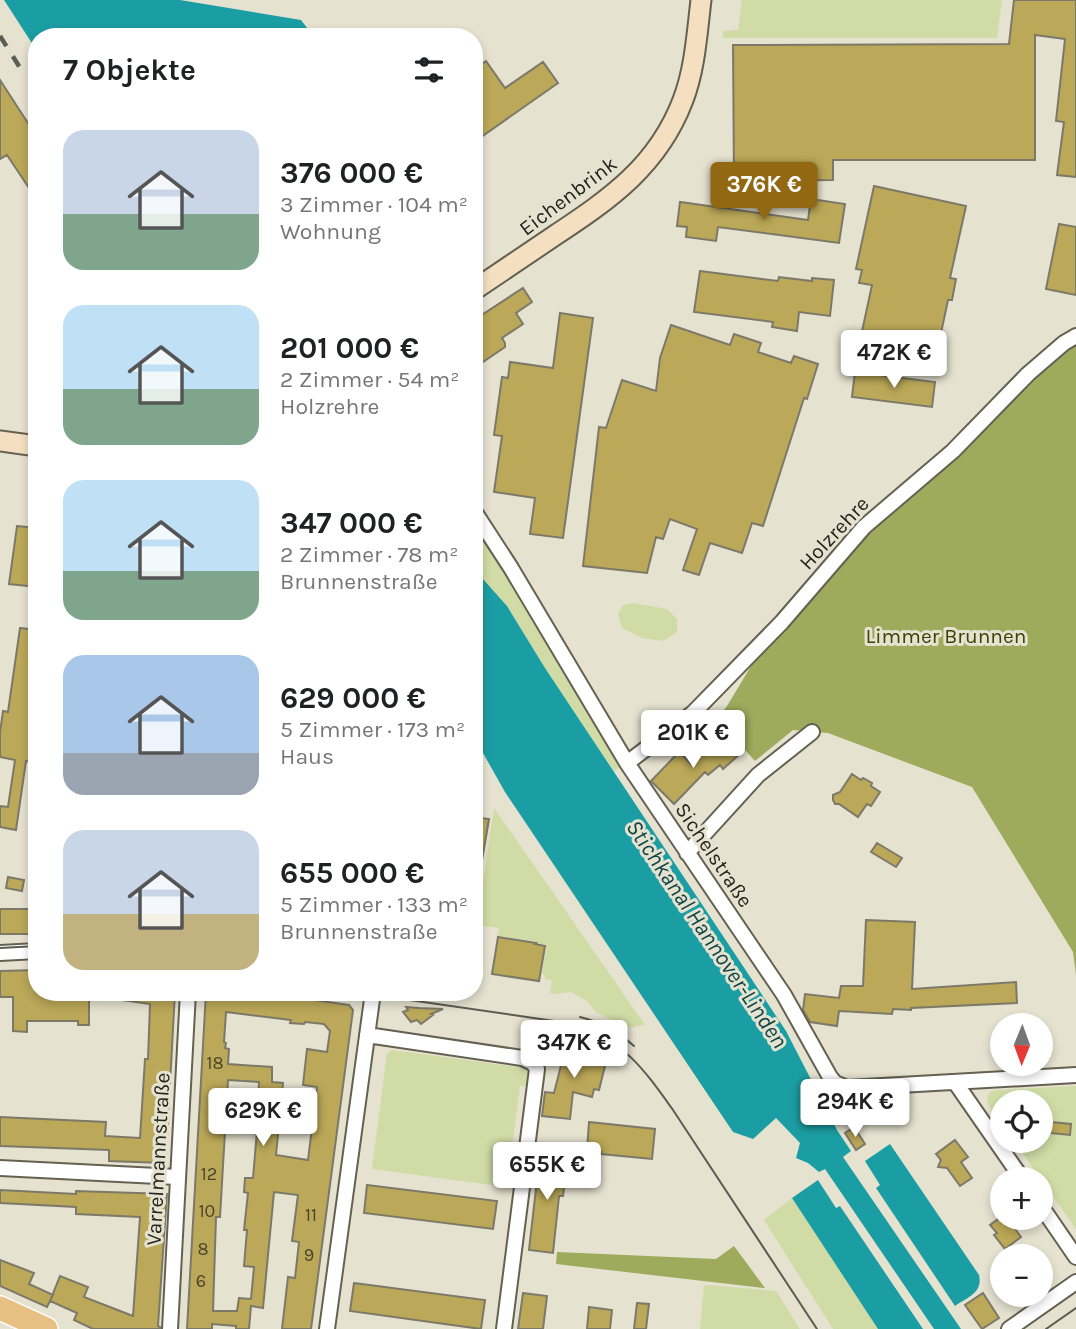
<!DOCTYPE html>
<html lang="de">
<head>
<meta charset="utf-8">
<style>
  body { margin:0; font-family:Karla,sans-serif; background:#f2f2f2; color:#202124; height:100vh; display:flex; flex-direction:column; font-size:26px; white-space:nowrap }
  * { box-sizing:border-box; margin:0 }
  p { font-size:23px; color:#757577 }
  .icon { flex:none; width:38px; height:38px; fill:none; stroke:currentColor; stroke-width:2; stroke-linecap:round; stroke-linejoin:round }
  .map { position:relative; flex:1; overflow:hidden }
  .details { position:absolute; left:28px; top:28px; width:455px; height:973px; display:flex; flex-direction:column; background:#fff; border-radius:28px; box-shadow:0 4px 10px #0003 }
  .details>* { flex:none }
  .needle { width:46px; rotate:181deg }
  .fabs { position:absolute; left:990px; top:1013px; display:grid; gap:14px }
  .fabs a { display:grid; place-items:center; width:63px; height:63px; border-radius:50%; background:#fff; box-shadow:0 4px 10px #0003; font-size:35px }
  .price { position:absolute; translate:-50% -60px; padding:0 16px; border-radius:7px; background:#fff; color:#222; font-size:23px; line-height:46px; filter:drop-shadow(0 2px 4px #0008) }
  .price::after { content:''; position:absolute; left:50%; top:42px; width:21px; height:16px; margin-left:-10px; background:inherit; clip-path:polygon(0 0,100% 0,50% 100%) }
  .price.selected { background:#936813; color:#fff }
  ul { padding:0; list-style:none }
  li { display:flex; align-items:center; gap:21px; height:175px; padding:0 35px }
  li span { display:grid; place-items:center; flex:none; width:196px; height:140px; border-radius:21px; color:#555 }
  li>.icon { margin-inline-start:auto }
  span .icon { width:84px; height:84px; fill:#fffc; stroke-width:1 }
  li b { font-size:30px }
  h2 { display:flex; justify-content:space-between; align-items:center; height:84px; padding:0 35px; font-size:30px }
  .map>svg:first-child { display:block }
  .green { fill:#d1dba5 }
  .forest { fill:#9eaa5c }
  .water { fill:#1b9ea3 }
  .building { fill:#bba858; stroke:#7c7969; stroke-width:2; fill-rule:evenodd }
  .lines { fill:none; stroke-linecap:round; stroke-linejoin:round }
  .minor-casing { stroke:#656152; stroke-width:18 }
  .secondary-casing { stroke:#656152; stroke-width:23 }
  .primary-casing { stroke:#fff; stroke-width:26 }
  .minor { stroke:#fff; stroke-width:14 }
  .secondary { stroke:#f4e0c1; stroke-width:19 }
  .primary { stroke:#e8c083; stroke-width:23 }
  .tram { stroke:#5d5c52; stroke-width:2 }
  .rail { stroke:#5d5c52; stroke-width:4.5; stroke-dasharray:12 12; stroke-linecap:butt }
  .labels { text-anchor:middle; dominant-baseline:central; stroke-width:6; stroke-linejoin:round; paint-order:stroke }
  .number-label { font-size:18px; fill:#4a442c }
  .street-label { font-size:21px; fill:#24231d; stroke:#e5e2d0 }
  .park-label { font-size:21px; fill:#3b4203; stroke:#e5e2d0 }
  .water-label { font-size:23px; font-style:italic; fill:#0f4446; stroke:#e5e2d0 }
</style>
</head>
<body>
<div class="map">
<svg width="1076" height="1329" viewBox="0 0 1076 1329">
  <rect width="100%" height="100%" fill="#e5e2d0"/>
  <path class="green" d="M742,0H1002L997,38H723V31L738,30Z
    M474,511L627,763L614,771L545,668L507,606L474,569Z
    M633,603L667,609L677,619V632L663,641L642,638L622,628L618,614L623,605Z
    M494,808L645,1025L627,1028L596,1012L587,1001L571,992L554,994L550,993L552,980L545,979V975L542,974L546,945L536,943V941L498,936L499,928L477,925Z
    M392,1050L524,1068C530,1073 530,1079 530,1086H520L507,1187L372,1169L387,1053Z
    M1076,1086V1229L1014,1141H1041V1102H1003V1125C995,1114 977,1097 995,1090Z
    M792,1198L878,1329H833L764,1220Z
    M708,1285L776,1291L800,1329H700L704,1286Z"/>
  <path class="forest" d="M1076,345V975L1073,952L972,787L828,733L793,730L755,761L717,719L727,706L759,653L862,534L1052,361Z
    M734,1246L765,1288L556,1264L557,1252L716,1259Z"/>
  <path class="water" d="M4,0H180L301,20L314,37H37V51Z
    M474,569L507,606L545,668L786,1031L837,1130L851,1151L843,1157L961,1329H934L825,1169L819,1172L808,1163L796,1158L800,1143L776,1118L753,1139L733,1132L505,792L474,737Z
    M890,1144L979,1275C983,1293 968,1297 955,1306L876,1188L880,1185L865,1161Z
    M818,1180L836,1208L840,1206L923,1329H878L792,1198Z"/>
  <path class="building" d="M1014,0H1076V177L1057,175L1064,122L1056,121L1065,39L1035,35V160H833V180L734,181L733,45L1009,44Z
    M486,61L505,88L543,62L558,83L474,142V69Z
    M0,80L37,137V200L7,155L0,159Z
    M874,186L966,206L950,278L956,279L952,300H948L937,352L861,336L872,285L859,283L862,270L856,269Z
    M811,199L845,204L839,243L718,227L716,241L686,237L687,227L677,226L680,202L808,220Z
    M1059,224L1076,227V295L1046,289Z
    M700,271L778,281L779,277L812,281V278L834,280L830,316L799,312L797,331L772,327L773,322L694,312Z
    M523,288L532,302L516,313L523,324L502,338L505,343V347L474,368V320Z
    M560,313L593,318L563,538L530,534L535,498L494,492L502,436L494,435L502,377L508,378L510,362L553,368Z
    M671,325L730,345L734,334L761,343L758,352L791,363L794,356L818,364L807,399L804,398L763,526L752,523L742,553L710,543L699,575L683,570L697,529L670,519L663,539L656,537L647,573L583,566L599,427L606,428L622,380L656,391L660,358Z
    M855,372L935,382L932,407L852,397Z
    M17,526L37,528V587L9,584Z
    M20,628L37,630V763L26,761L16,830L0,827V806L8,807L15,760L0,757V732L3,711L8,712Z
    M717,740L723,747L730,741L741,753L723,769L720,765L708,775L705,772L674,804L651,781L679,752L691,764Z
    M852,774L861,780L863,778L872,783L871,786L880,792L871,806L867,804L858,817L839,804H835L833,800V795L840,792Z
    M474,817L489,819L481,866H474Z
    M877,843L902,858L896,867L871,852Z
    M8,877L24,880L22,891L6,888Z
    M0,909H37V934H0Z
    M866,920L915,922L912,989L1016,982L1017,1003L911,1008V1010L893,1009L892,1014L839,1011L837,1026L810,1022L803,1010L805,994L839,998L841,986H863Z
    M498,937L536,943L535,944L545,946L539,981L492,974Z
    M37,970V992H89V1025H78V1021H27V1032L13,1031V997H0V971Z
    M114,992H175L166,1159L162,1163L109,1161V1150L0,1146V1117L106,1122L105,1136L140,1138L145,1059H148L150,1004L114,999Z
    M206,992H257L349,1005L353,1010L311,1329H282L288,1277L295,1278L299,1242L292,1241L298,1195L274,1192L263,1308L251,1306L249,1329H236V1326L212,1324V1329H187ZM226,1012L291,1020L290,1023L304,1024L305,1022L324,1024L330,1031L327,1052L307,1049L303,1085L317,1087L308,1160L276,1155L283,1083L272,1082V1067L228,1064L229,1049L225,1048L226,1043L224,1042ZM228,1080L259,1082L257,1118H254L253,1130L257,1131L253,1178H245L244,1192L248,1193L244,1230H247L244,1266L254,1267L251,1299L239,1298L237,1311H213L216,1217H220Z
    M406,1007L419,1008L443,1009L431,1014L433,1015L421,1024L417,1020L411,1022L403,1012L408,1010Z
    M567,1042L596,1049L594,1055L607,1058L599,1090L594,1089L592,1097L573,1092L570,1119L542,1116L545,1092L554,1093Z
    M1041,1121L1071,1124L1070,1135L1041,1132Z
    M589,1122L655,1129L652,1159L601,1154V1152L587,1150Z
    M854,1127L865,1144L856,1150L845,1133Z
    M955,1140L968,1157L961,1162L972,1178L960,1186L947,1168L938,1167L941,1160L936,1154Z
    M540,1154L564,1157L563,1164H567L563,1196H559L553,1253L529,1250Z
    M367,1185L497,1201L493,1229L364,1213Z
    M0,1190L76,1194V1191L167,1194L158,1326L160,1327V1329H93L74,1320L77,1313L50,1301L60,1276L88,1287L84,1297L133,1316L140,1217L76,1214V1207L0,1203Z
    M1001,1217L1006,1225L1010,1222L1021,1237L1005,1249L994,1235L997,1233L990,1225Z
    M0,1260L34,1273L29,1284L53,1295L47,1307L0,1286Z
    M354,1283L485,1300L481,1329L350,1311Z
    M523,1293L547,1296L543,1329H518Z
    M983,1293L999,1318L982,1329L965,1305Z
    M637,1303L649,1304L646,1329H634Z
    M589,1307L612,1310L610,1329H587Z"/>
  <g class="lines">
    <defs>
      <path id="minor" d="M474,511L511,568L627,763L784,995L830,1077L835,1083L847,1088L1076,1075
        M627,763L693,713L782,622L864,527L953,451L1028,374L1064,343L1076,336
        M687,853L758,775L812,732
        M0,953L37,951
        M367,1035L522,1058L533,1063L537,1069L504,1329
        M955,1082L1023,1180
        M0,1168L177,1177
        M1041,1206L1076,1257
        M170,1329L188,992
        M327,1329L373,992
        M1009,1329L1076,1282"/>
      <path id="secondary" d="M474,290C501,272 527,254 554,236C610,199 658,166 683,100C695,69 697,33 701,0
        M0,441L37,446"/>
      <path id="primary" d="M0,1308L46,1329"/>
    </defs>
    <use href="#minor" class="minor-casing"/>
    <use href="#secondary" class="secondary-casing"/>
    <use href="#primary" class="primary-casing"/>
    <use href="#minor" class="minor"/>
    <use href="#secondary" class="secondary"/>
    <use href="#primary" class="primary"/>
    <path class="tram" d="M0,948L37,946
      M354,992L575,1024C625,1042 643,1068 673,1110L817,1329
      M580,1017C604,1023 616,1030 634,1046
      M1046,1329L1076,1308"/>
    <path class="rail" d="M0,36L24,74"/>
  </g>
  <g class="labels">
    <g class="number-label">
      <text x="215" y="1063">18</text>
      <text x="209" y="1174">12</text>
      <text x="207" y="1211">10</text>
      <text x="311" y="1215">11</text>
      <text x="203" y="1249">8</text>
      <text x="309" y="1255">9</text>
      <text x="201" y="1281">6</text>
    </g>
    <g class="street-label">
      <text transform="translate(568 196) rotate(-37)">Eichenbrink</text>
      <text transform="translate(834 533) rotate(-47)">Holzrehre</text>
      <text transform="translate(714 855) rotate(56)">Sichelstraße</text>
      <text transform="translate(158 1159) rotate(-87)">Varrelmannstraße</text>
    </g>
    <g class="park-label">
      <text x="946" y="636">Limmer Brunnen</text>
    </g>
    <g class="water-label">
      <text transform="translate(707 934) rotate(56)">Stichkanal Hannover-Linden</text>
    </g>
  </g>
</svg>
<div class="fabs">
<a><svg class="needle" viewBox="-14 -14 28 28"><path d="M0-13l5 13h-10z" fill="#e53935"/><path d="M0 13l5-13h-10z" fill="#757577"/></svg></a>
<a><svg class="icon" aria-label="locate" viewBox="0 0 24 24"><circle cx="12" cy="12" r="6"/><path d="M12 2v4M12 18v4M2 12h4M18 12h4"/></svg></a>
<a>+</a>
<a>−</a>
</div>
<b class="price selected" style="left:764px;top:222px">376K €</b>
<b class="price" style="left:894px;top:390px">472K €</b>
<b class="price" style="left:693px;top:770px">201K €</b>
<b class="price" style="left:574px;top:1080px">347K €</b>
<b class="price" style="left:855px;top:1139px">294K €</b>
<b class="price" style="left:263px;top:1148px">629K €</b>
<b class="price" style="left:547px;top:1202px">655K €</b>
<section class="details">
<h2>7 Objekte<svg class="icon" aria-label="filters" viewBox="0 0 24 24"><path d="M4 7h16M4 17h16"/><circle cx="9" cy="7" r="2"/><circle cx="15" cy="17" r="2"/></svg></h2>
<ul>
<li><span style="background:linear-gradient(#c9d6e8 60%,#7fa58c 0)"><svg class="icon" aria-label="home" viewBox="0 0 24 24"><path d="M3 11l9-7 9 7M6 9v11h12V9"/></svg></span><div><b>376 000 €</b><p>3 Zimmer · 104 m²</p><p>Wohnung</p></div></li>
<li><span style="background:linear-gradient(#bfe0f5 60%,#7fa58c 0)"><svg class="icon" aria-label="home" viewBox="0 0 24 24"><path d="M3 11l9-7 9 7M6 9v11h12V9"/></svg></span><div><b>201 000 €</b><p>2 Zimmer · 54 m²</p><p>Holzrehre</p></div></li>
<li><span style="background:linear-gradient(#bfe0f5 65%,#7fa58c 0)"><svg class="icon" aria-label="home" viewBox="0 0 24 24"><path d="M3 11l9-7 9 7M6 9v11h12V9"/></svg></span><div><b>347 000 €</b><p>2 Zimmer · 78 m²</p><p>Brunnenstraße</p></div></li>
<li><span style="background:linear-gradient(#a9c7e8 70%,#9aa5b1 0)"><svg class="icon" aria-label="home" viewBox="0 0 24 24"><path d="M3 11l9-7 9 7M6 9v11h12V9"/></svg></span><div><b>629 000 €</b><p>5 Zimmer · 173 m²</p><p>Haus</p></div></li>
<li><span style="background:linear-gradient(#c9d6e8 60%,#c2b280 0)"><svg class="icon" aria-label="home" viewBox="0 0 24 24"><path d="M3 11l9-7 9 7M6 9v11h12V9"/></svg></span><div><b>655 000 €</b><p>5 Zimmer · 133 m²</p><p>Brunnenstraße</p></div></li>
</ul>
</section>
</div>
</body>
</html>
